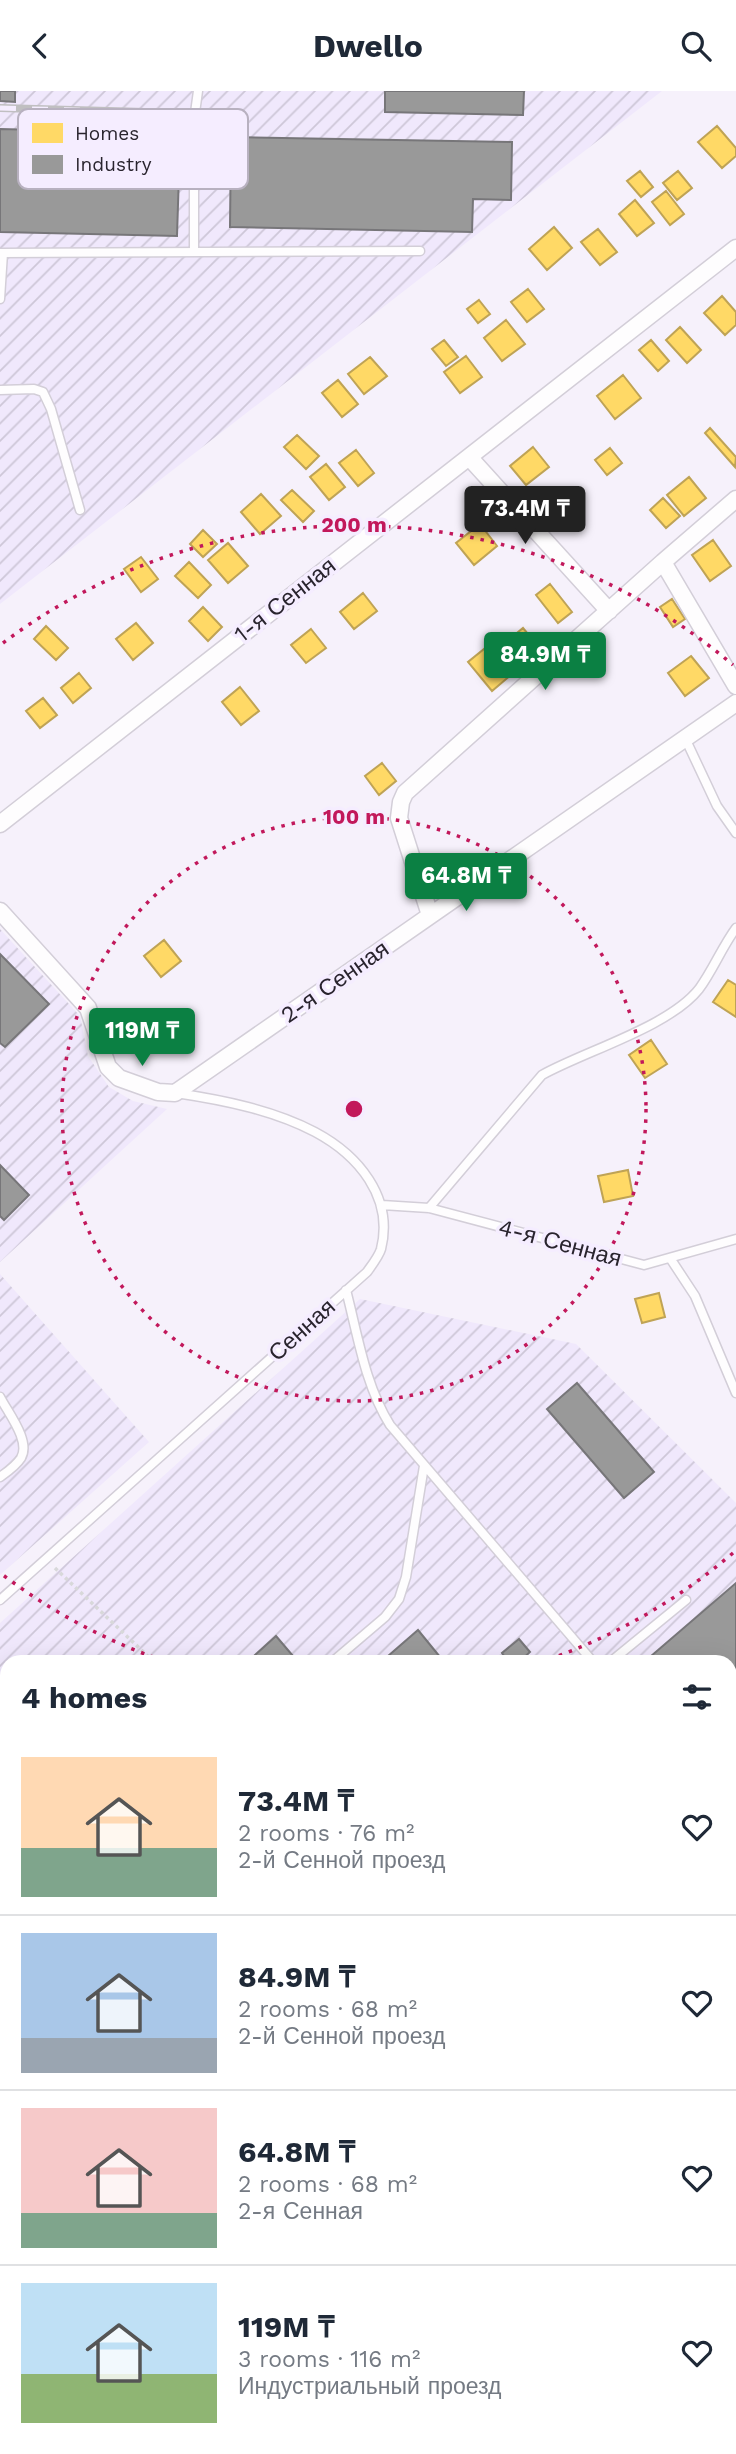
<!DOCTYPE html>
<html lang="en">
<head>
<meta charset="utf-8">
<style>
  body { margin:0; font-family:"Work Sans",sans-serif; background:#f2f2f3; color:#1f2937; height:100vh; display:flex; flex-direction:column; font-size:26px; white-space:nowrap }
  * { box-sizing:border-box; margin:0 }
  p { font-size:23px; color:#747a83 }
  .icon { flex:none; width:38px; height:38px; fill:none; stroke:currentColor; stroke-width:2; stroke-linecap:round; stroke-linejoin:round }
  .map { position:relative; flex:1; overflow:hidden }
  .panel { position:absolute; left:0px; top:1564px; width:737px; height:800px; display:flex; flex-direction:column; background:#fff; border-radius:21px 21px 0 0; box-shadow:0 7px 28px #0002 }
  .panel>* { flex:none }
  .price { position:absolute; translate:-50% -60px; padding:0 16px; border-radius:7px; background:#0b8043; color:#fff; font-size:23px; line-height:46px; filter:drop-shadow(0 2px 4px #0008) }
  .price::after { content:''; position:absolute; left:50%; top:42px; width:21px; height:16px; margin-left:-10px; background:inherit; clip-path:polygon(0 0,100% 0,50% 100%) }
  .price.selected { background:#222; color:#fff }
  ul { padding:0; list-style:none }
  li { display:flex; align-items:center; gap:21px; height:175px; padding:0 21px }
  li+li { border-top:2px solid #e0e1e3 }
  li span { display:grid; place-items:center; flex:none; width:196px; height:140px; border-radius:0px; color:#555 }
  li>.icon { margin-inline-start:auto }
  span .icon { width:84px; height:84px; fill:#fffc; stroke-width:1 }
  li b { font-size:30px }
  h2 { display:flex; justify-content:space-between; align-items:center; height:84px; padding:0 21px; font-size:30px }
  header { display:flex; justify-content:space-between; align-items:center; height:91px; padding:0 21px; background:#fff; font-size:32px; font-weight:700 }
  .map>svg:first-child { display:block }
  .industrial { fill:url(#industrial-furrows) }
  .wetland { fill:url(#wetland-marsh) }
  .homes { fill:#ffd966; stroke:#bfa355; stroke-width:2 }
  .industry { fill:#999; stroke:#777679; stroke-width:2 }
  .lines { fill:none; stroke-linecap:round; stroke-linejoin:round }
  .lane-casing { stroke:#d3ced8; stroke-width:11 }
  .street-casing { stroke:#d3ced8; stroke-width:19 }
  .path { stroke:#d8d8da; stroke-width:3.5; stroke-dasharray:3.5 3.5; stroke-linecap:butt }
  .lane { stroke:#fefdfe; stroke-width:8 }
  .street { stroke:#fefdfe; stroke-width:16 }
  .rail-casing { stroke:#c0bfc1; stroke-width:8 }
  .rail { stroke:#f5edff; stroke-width:5; stroke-dasharray:16; stroke-linecap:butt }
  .ring { fill:none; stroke:#c2185b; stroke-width:3.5; stroke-dasharray:3.5 7 }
  .labels { text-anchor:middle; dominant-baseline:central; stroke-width:7; stroke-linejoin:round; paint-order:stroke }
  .street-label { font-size:23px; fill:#29242e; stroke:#f5edff }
  .key { fill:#f5edff; stroke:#b8b1c0; stroke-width:2 }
  .key-label { font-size:19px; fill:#29242e }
  .centre { fill:#c2185b; stroke:#f5edff; stroke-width:3.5 }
  .ring-label { font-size:21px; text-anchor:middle; font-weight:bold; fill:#c2185b; stroke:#f5edff; stroke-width:7; stroke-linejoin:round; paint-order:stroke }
</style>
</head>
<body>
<header><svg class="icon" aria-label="back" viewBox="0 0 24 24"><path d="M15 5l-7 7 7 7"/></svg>Dwello<svg class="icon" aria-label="search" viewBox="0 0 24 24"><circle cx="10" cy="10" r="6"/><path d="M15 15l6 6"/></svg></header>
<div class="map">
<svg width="736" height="2363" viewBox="0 0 736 2363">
  <defs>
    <pattern id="industrial-furrows" width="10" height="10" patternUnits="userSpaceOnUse" patternTransform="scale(1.75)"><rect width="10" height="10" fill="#f0e8fc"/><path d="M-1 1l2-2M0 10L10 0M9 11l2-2" fill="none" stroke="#cec7d8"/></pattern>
    <pattern id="wetland-marsh" width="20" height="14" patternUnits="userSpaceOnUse" patternTransform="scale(1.75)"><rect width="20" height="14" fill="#f7d6de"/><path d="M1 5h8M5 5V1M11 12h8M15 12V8" fill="none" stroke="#d4b8bf"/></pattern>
  </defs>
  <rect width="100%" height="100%" fill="#f6f1fb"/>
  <path class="industrial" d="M0,0H662L0,513Z
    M0,838L80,925L88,965L109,996L133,1010L167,1018L0,1171Z
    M0,1183L149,1351L0,1484Z
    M360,1208L576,1253L736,1412V1938L730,1943V1572H7V2357H271L265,2363H0V1532Z"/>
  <path class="wetland" d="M730,2278L736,2285V2363H218L225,2357H730Z"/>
  <path class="homes" d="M717,35L736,57V65L722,77L698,51Z
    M640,80L653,96L641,106L627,90Z
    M678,80L692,97L677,109L663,92Z
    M666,100L684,123L670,134L652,111Z
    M635,109L654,132L637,145L619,123Z
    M554,136L572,157L547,179L529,158Z
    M598,138L617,161L600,174L581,151Z
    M528,198L544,218L527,231L511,211Z
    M722,205L736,221V234L725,244L704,222Z
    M479,209L490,223L478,232L467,218Z
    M506,229L525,253L502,270L484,247Z
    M680,236L701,259L687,272L666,249Z
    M444,249L458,266L446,275L432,258Z
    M651,249L669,270L658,280L639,259Z
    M466,265L482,286L460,302L444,281Z
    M370,266L387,285L364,303L348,283Z
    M623,284L641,307L615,328L597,305Z
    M338,289L358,313L342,326L322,302Z
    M710,337L736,366L735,376L705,342Z
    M297,344L319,365L306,378L284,356Z
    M533,356L549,376L526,394L510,375Z
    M610,357L622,372L607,384L595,369Z
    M356,359L374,382L358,395L339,372Z
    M326,373L345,396L329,409L310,386Z
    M689,386L706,407L684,425L667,404Z
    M292,399L314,420L303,431L281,409Z
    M261,403L281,425L260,443L241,421Z
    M663,407L680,425L666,437L650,419Z
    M480,433L497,455L474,474L456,452Z
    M203,439L217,453L203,466L190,453Z
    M713,449L731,475L710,490L692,464Z
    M228,452L248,475L228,492L208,469Z
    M141,466L158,488L141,501L124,478Z
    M189,471L211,494L198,507L175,485Z
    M550,493L572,521L558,532L536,504Z
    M363,502L377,520L354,538L340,521Z
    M672,508L685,528L673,536L660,516Z
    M203,516L222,536L208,550L189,530Z
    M136,532L153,552L133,569L116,548Z
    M46,535L68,557L56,569L34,548Z
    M523,537L538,555L526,565L511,547Z
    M311,538L326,557L306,572L291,554Z
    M489,554L512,583L492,600L468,571Z
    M691,565L709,587L685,605L668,582Z
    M79,582L91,597L73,612L61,597Z
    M240,596L259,620L241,634L222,611Z
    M43,607L57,624L40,637L26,620Z
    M382,672L396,690L379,704L365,685Z
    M164,849L181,870L161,886L144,865Z
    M728,889L736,894V926L713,911Z
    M651,949L667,973L645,987L629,964Z
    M628,1079L633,1105L604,1111L598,1085Z
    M659,1202L665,1226L642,1232L635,1208Z"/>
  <path class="industry" d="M0,0H15V11L0,10Z
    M385,0H524L523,24L385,21Z
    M0,38L159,42V51H180L177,145L0,141Z
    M231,46L512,51L511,109L473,108L472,141L230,136Z
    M0,863L49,913L5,956L0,952Z
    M0,1074L29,1104L4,1129L0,1125Z
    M577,1292L654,1381L624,1407L547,1318Z
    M736,1492V1698L730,1691V1572H643Z
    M418,1539L445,1572H380Z
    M276,1545L299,1572H246Z
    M519,1548L530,1561L518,1572H509L502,1562Z
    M7,1708V1734L0,1741V1716Z
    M7,1788V1838L0,1845V1795Z
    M7,1876V1926L0,1933V1883Z
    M7,1957V2010L0,2017V1964Z
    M7,2138V2189L0,2196V2145Z
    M7,2225V2267L0,2274V2231Z
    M7,2322V2357H26L20,2363H0V2329Z
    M58,2357H119L113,2363H52Z
    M157,2357H191L185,2363H150Z"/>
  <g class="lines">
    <defs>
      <path id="lane" d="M194,161V29L198,0
        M0,162L420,160
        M0,208L3,162
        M0,299L34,298L43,301L51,318L80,419
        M685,647L717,715L736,742
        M382,1114L429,1117L644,1174L736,1148
        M429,1117L542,984C585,960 669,936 699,898C713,879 722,856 736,837
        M670,1167L695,1205L736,1302
        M346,1199C358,1245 365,1294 390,1334L594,1572
        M0,1306C8,1322 31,1350 21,1367C16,1375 7,1381 0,1386
        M0,1509L367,1181C372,1174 379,1165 381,1158C394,1106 358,1064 315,1041C273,1019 223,1009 176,1002
        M331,1572L385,1526L399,1508L406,1486L424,1375
        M609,1572L686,1509
        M0,2086L7,2093"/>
      <path id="street" d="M469,366L609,520
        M736,408L663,471L736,595
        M0,733L736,157
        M0,820L88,917L108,976L119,987L158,1001L175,1002L736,612
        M430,824L399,727L401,711L405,702L663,471"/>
    </defs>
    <use href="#lane" class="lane-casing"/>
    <use href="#street" class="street-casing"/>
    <path class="path" d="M55,1477L155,1572
      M730,2243L736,2250"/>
    <use href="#lane" class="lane"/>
    <use href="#street" class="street"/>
    <defs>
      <path id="rail" d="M0,17L181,22"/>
    </defs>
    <use href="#rail" class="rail-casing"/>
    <use href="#rail" class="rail"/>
  </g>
  <g class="ring">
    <circle cx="354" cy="1018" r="292"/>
    <path d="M733 1462A584 584 0 0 1 544 1570M164 1570A584 584 0 0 1 3 1484M3 552A584 584 0 0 1 733 574"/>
  </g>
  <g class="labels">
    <g class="street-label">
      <text transform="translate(285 509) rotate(-38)">1-я Сенная</text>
      <text transform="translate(335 891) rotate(-35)">2-я Сенная</text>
      <text transform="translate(560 1152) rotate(15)">4-я Сенная</text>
      <text transform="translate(302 1239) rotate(-42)">Сенная</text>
    </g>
  </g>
  <rect x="18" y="18" width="230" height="80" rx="10" class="key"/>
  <rect x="32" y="32" width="31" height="20" fill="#ffd966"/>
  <rect x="32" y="64" width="31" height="19" fill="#999"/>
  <g class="key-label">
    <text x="75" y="49">Homes</text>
    <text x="75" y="80">Industry</text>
  </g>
  <circle cx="354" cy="1018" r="10" class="centre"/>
  <g class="ring-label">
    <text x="354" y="441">200 m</text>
    <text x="354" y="733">100 m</text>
  </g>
</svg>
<b class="price selected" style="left:525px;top:455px">73.4M ₸</b>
<b class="price" style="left:545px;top:601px">84.9M ₸</b>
<b class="price" style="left:466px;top:822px">64.8M ₸</b>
<b class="price" style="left:142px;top:977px">119M ₸</b>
<section class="panel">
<h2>4 homes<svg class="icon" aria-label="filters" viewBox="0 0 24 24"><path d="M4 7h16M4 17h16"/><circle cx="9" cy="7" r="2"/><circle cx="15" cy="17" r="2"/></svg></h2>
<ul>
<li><span style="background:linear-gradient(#ffd9b3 65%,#7fa58c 0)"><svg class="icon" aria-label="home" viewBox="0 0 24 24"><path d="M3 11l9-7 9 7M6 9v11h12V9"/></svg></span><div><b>73.4M ₸</b><p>2 rooms · 76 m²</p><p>2-й Сенной проезд</p></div><svg class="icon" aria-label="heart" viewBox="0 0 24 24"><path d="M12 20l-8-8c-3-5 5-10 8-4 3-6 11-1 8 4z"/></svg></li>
<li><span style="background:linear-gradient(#a9c7e8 75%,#9aa5b1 0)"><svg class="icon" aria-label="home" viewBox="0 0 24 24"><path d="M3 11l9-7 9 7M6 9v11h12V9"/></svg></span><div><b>84.9M ₸</b><p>2 rooms · 68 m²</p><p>2-й Сенной проезд</p></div><svg class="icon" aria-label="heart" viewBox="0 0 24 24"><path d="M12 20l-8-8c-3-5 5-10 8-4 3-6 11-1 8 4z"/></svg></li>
<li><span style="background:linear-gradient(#f6c9c9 75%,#7fa58c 0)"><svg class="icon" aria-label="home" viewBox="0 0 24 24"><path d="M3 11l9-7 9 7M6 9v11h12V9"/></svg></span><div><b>64.8M ₸</b><p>2 rooms · 68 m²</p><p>2-я Сенная</p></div><svg class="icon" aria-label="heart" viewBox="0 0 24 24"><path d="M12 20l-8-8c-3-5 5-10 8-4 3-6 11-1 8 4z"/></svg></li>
<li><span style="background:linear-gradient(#bfe0f5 65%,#8fb573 0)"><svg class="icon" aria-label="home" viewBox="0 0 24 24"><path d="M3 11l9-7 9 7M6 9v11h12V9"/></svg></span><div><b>119M ₸</b><p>3 rooms · 116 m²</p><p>Индустриальный проезд</p></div><svg class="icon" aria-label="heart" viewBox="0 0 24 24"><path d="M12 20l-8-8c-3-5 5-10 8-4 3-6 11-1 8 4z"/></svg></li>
</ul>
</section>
</div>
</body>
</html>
